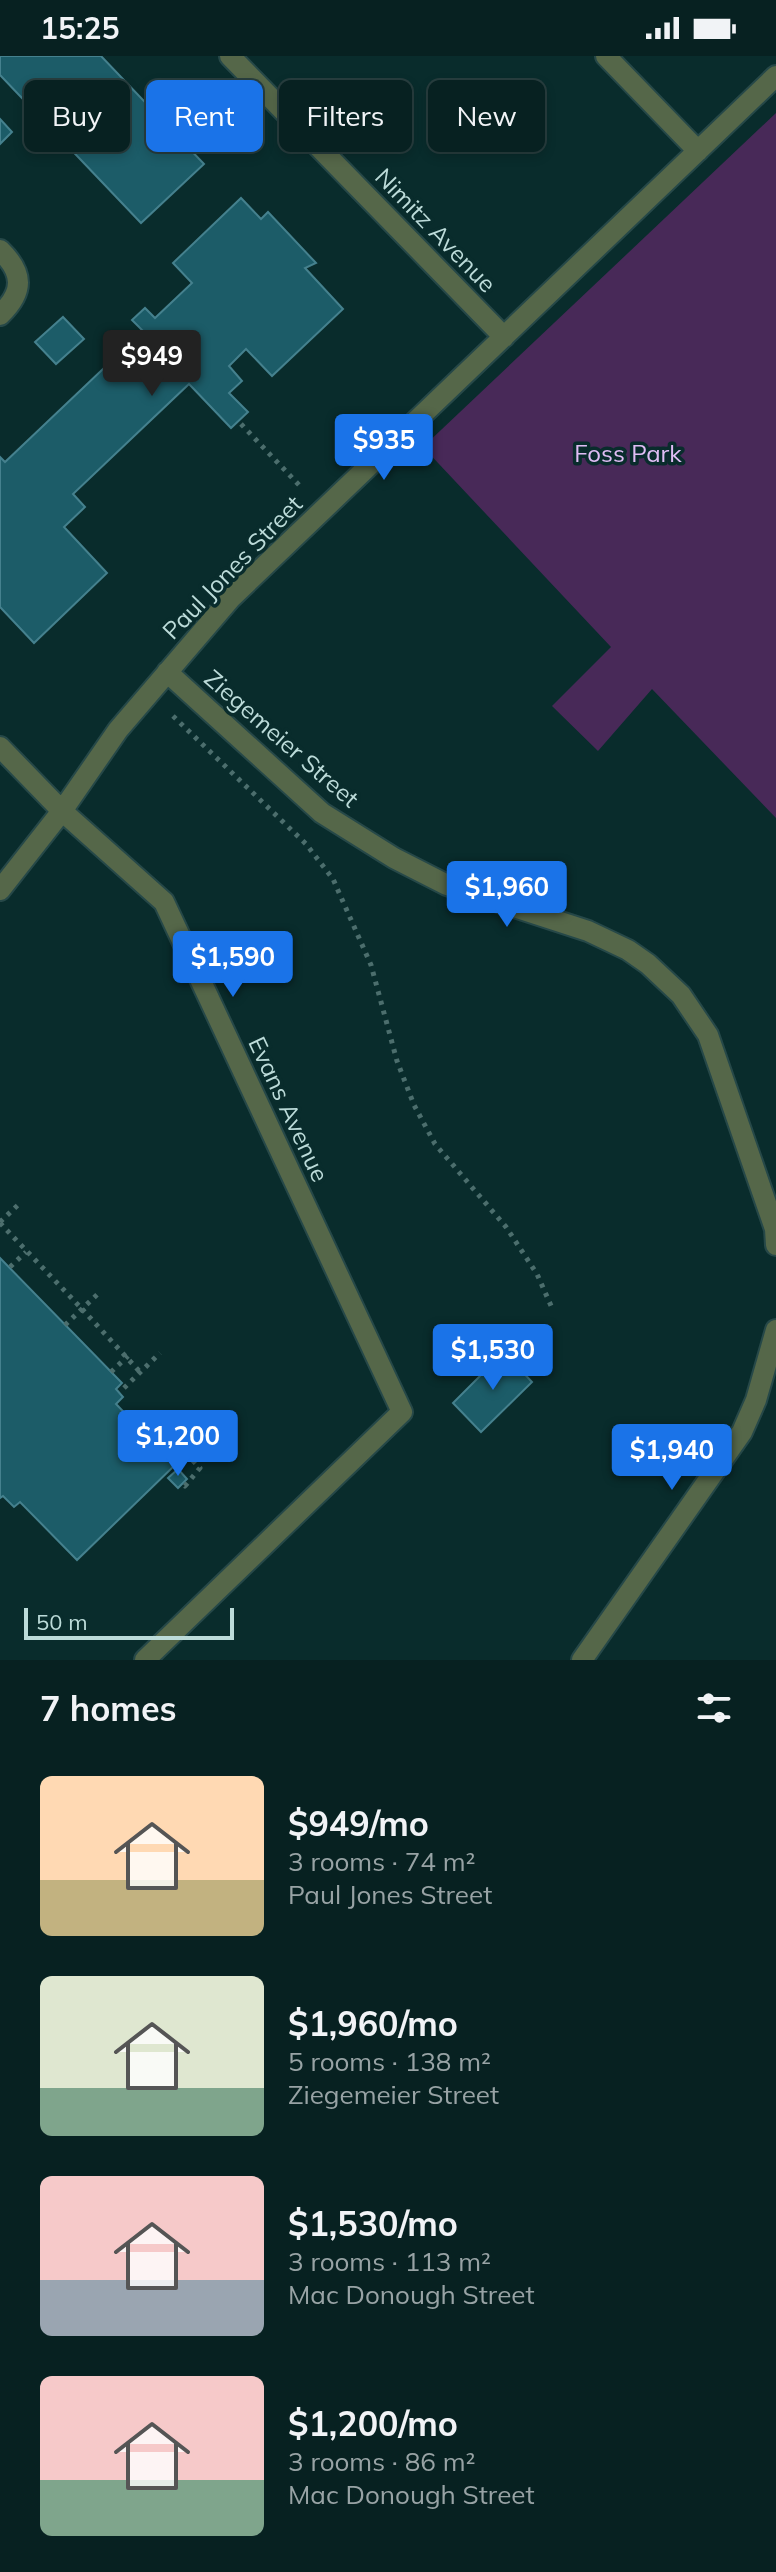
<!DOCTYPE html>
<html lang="en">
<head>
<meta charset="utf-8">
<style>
  body { margin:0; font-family:Mulish,sans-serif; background:#152e2e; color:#f1f3f6; height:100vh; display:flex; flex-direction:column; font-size:30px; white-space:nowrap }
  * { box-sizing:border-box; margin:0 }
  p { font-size:26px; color:#98a3a5 }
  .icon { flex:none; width:44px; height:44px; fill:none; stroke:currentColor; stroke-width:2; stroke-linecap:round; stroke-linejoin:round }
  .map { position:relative; height:1604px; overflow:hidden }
  .sheet { display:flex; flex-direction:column; background:#072121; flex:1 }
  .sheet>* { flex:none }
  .top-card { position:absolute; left:24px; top:24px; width:728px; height:72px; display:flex; gap:16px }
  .scale { position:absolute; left:24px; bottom:20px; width:210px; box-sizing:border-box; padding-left:8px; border:4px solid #bcdbd9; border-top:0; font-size:22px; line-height:28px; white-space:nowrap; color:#bcdbd9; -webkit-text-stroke:6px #092c2c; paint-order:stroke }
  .price { position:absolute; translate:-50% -68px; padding:0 18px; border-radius:8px; background:#1a73e8; color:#fff; font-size:26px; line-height:52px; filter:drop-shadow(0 2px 4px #0008) }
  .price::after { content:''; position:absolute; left:50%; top:48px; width:24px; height:18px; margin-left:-12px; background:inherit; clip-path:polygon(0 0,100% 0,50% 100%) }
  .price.active { background:#222; color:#fff }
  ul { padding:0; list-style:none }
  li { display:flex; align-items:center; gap:24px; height:200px; padding:0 40px }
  li span { display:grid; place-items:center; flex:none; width:224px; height:160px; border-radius:12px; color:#555 }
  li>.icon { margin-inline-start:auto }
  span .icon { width:96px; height:96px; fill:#fffc; stroke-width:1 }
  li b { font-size:34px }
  h2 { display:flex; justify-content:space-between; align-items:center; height:96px; padding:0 40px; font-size:34px }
  .pill { padding:0 28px; border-radius:12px; background:#072121; box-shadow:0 4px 12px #0003,0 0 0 2px #283e3f; font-size:28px; line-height:72px }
  .pill.active { background:#1a73e8; color:#fff }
  .status { display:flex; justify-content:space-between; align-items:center; height:56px; padding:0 40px; background:#072121; direction:ltr }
  .status svg { height:22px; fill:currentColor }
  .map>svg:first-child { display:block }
  .green { fill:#482958 }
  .building { fill:#1c5c68; stroke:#45818e; stroke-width:2 }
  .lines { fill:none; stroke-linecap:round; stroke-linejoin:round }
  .minor-casing { stroke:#264848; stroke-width:24 }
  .path { stroke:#4c6e6d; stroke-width:5; stroke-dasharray:4 6; stroke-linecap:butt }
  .minor { stroke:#556749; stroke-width:20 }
  .path-bridge { stroke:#4c6e6d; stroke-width:5; stroke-dasharray:4 6; stroke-linecap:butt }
  .labels { text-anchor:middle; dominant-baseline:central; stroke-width:7; stroke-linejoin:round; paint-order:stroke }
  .street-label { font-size:24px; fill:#bcdbd9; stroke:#092c2c }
  .park-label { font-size:24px; fill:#e0bdf5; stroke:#092c2c }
</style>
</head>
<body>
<div class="status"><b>15:25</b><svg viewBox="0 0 49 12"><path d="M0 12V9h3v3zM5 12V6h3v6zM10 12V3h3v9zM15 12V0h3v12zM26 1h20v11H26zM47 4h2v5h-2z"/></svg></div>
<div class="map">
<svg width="776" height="1604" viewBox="0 0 776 1604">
  <rect width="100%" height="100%" fill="#092c2c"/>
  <path class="green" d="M776,57V762L652,633L598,695L552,650L611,591L423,391Z"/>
  <path class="building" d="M0,0H101L204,108L141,167L0,19Z
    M0,63L12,76L0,88Z
    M241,142L261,163L268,156L316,207L305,212L343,253L272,320L246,293L229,310L242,325L229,337L248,356L231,372L189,328L73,438L85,451L64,471L107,517L34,587L0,551V401L5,406L143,275L132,264L145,252L155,262L192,227L173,207Z
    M63,261L84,283L56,308L35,286Z
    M0,1202L122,1327L116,1333L123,1341L116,1348L175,1409L77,1504L20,1446L14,1451L3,1440L0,1442Z
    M504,1296L532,1326L481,1376L453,1347Z
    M178,1413L187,1423L178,1432L168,1422Z"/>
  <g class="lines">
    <defs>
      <path id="minor" d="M230,0L504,281
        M606,0L698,95
        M0,194C24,217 24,236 0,259
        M167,616L322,757L394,802L447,829L588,875L628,894L648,908L681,939L708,979L775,1173L776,1189
        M0,691L62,755L164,846L402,1356L145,1604
        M0,834L62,755L118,674L231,542L776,20
        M582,1604L742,1376L756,1344L776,1274"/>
    </defs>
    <use href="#minor" class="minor-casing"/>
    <path class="path" d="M241,368L300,430
      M173,660L306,788L333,823L371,909L397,1005L414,1049L435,1088L506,1171L537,1218L552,1252
      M0,1166L18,1149
      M10,1211L26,1196
      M82,1253L140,1316
      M65,1269L101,1235
      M111,1316L128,1300
      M124,1332L160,1297
      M179,1390L200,1412L185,1430L183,1428
      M168,1402L215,1354"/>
    <use href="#minor" class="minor"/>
    <path class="path-bridge" d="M0,1167L82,1253"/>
  </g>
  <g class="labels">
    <g class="street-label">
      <text transform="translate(436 174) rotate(46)">Nimitz Avenue</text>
      <text transform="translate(232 511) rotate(-46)">Paul Jones Street</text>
      <text transform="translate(282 682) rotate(41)">Ziegemeier Street</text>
      <text transform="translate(289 1053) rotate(65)">Evans Avenue</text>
    </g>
    <g class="park-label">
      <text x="628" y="397">Foss Park</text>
    </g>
  </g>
</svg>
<div class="scale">50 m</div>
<b class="price active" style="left:152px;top:342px">$949</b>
<b class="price" style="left:384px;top:426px">$935</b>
<b class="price" style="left:507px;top:873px">$1,960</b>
<b class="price" style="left:233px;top:943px">$1,590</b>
<b class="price" style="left:493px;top:1336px">$1,530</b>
<b class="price" style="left:178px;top:1422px">$1,200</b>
<b class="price" style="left:672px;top:1436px">$1,940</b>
<div class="top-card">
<a class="pill">Buy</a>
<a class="pill active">Rent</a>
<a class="pill">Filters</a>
<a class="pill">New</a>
</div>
</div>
<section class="sheet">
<h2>7 homes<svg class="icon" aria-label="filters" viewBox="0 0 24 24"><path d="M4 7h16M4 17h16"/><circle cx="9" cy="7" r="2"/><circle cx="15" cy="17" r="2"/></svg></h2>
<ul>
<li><span style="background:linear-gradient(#ffd9b3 65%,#c2b280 0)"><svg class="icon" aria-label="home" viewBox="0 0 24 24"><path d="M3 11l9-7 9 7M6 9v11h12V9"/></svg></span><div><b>$949/mo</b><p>3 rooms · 74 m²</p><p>Paul Jones Street</p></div></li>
<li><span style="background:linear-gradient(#dfe7d0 70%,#7fa58c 0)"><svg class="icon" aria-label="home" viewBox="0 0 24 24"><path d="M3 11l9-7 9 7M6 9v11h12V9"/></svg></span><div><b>$1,960/mo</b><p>5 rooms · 138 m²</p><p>Ziegemeier Street</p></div></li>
<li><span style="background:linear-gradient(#f6c9c9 65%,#9aa5b1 0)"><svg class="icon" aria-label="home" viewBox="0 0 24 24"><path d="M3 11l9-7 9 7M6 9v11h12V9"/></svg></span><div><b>$1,530/mo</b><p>3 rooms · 113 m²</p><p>Mac Donough Street</p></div></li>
<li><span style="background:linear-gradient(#f6c9c9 65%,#7fa58c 0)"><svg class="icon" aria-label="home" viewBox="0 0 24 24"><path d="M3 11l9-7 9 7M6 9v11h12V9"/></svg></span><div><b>$1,200/mo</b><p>3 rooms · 86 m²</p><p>Mac Donough Street</p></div></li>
</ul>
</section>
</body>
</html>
